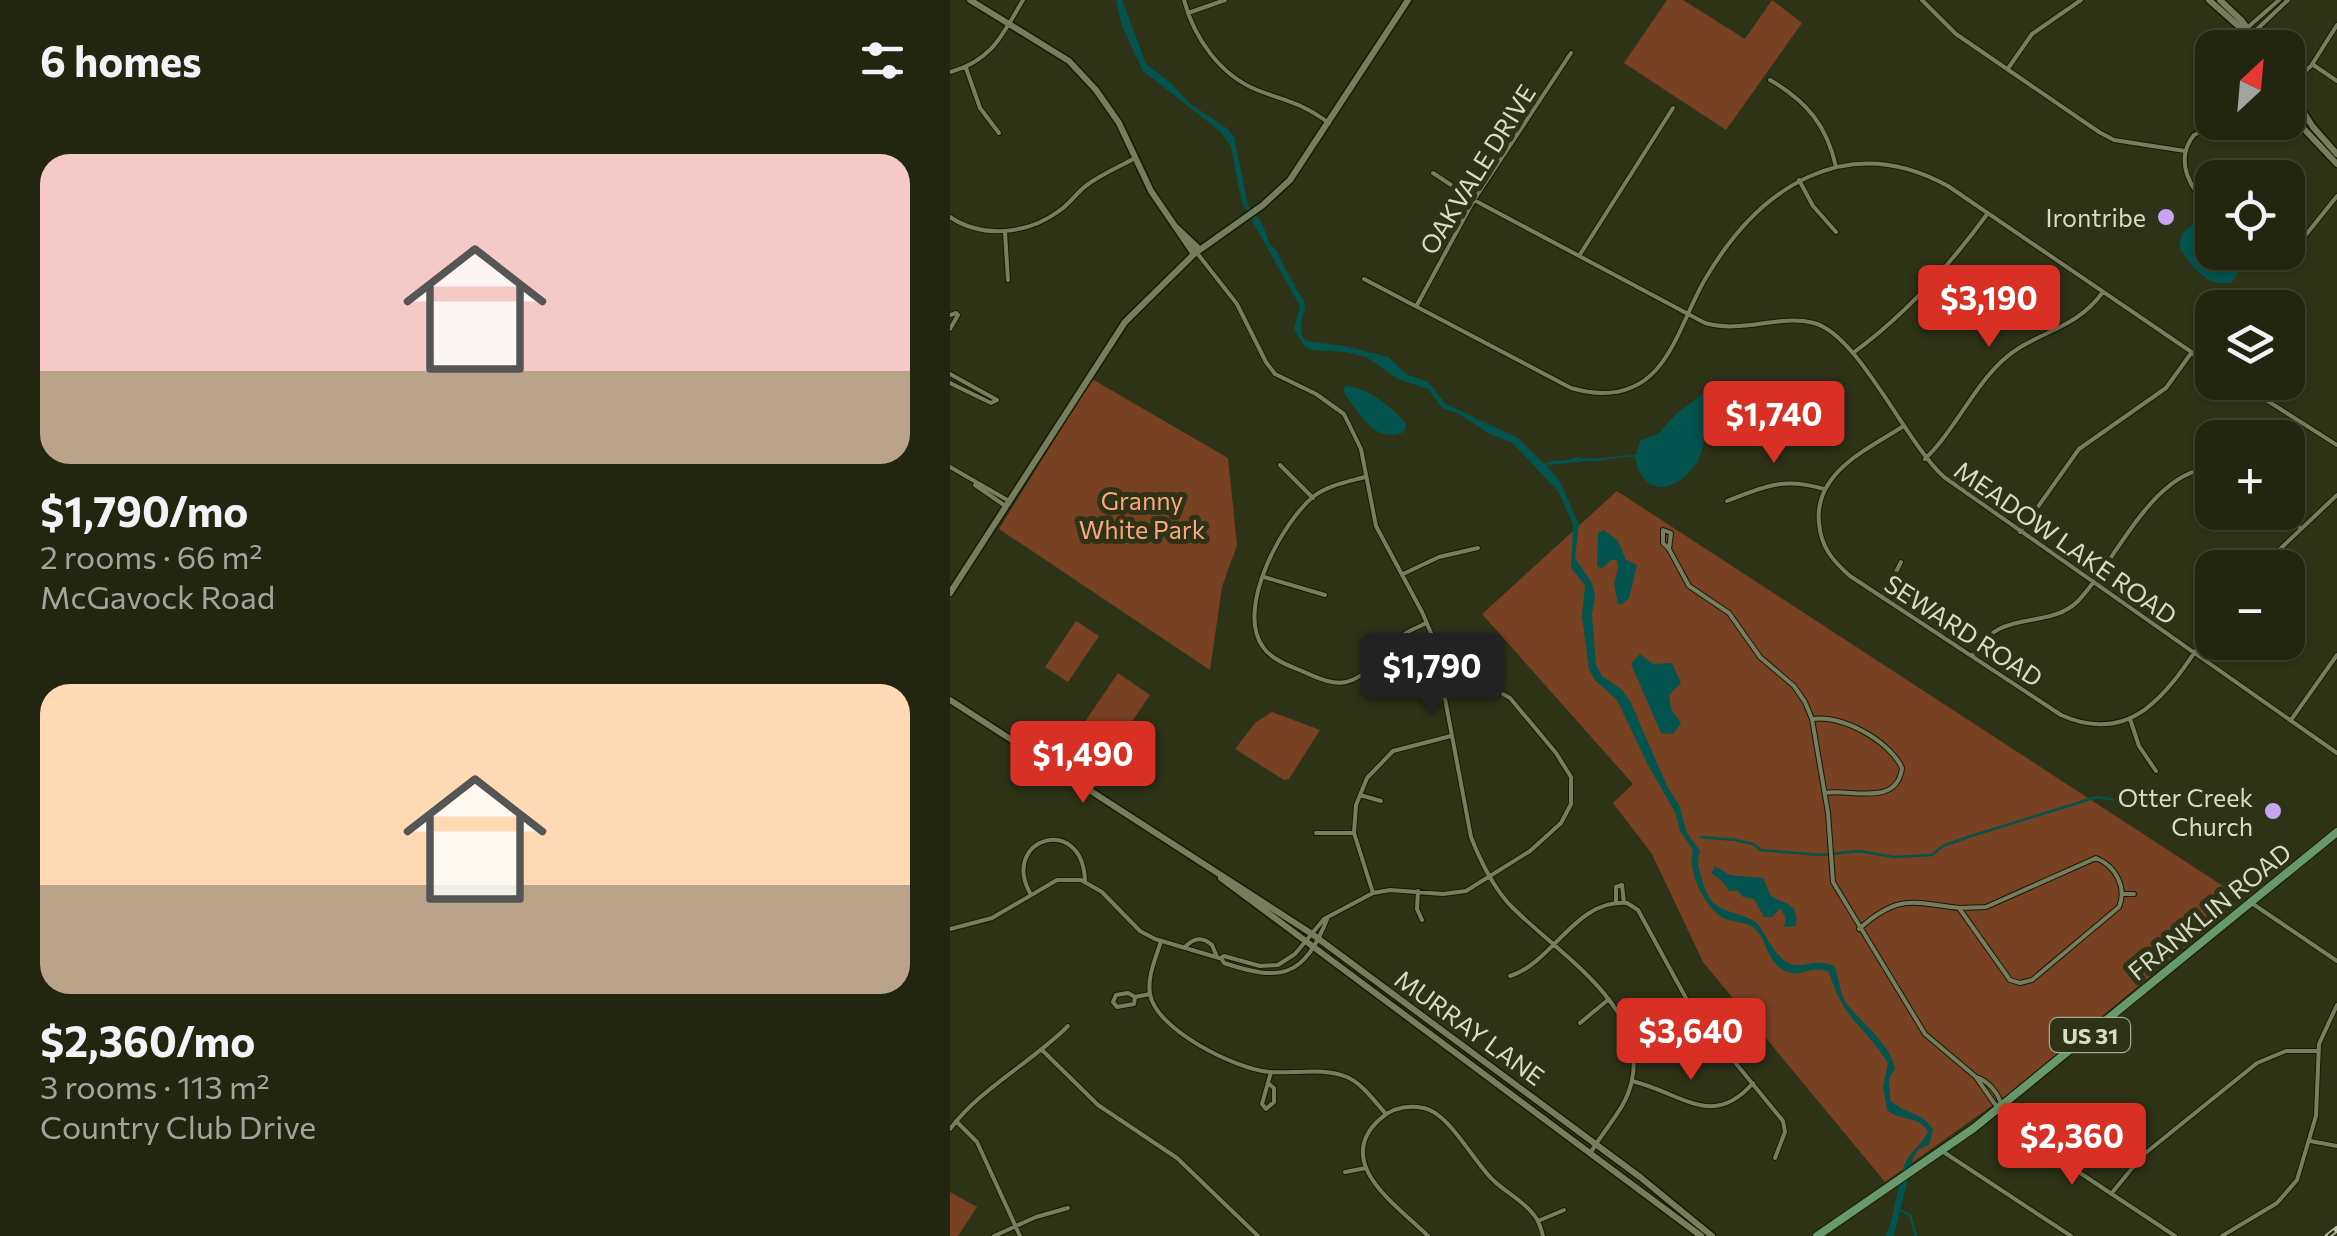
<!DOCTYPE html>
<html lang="en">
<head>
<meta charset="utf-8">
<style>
  body { margin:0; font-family:Commissioner,sans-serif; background:#2e321f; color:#f1f3f6; height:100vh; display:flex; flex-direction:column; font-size:38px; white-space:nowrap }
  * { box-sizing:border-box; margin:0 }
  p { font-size:32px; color:#a2a59f }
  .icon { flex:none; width:55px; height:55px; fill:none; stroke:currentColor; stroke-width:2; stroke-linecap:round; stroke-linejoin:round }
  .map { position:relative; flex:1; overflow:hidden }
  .drawer { display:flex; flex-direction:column; background:#222611; width:950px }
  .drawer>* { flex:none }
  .needle { width:65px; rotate:26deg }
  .fabs { position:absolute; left:1245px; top:30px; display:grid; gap:20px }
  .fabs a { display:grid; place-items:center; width:110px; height:110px; border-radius:20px; background:#222611; box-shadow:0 2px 8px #0004,0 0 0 2px #3f4331; font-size:50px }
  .price { position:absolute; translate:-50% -85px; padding:0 22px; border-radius:10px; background:#d93025; color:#fff; font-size:32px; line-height:65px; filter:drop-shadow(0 2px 5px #0008) }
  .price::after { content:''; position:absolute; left:50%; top:60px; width:30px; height:22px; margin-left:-15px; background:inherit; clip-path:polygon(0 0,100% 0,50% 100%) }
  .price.current { background:#222; color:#fff }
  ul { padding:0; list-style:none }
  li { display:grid; align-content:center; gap:20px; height:530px; padding:0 40px }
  li span { display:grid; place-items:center; height:310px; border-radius:30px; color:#555 }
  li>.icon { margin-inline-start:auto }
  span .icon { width:180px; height:180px; fill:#fffc; stroke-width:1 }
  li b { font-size:42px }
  h2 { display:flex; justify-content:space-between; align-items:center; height:120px; padding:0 40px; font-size:42px }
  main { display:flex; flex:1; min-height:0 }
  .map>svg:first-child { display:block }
  .green { fill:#784122 }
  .water { fill:#03534e }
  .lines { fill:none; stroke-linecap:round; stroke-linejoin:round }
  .stream { stroke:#03534e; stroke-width:2.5 }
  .street-casing { stroke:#161b01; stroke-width:6 }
  .secondary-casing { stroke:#161b01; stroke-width:9 }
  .primary-casing { stroke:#161b01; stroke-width:10 }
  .street { stroke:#777e5f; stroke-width:4 }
  .secondary { stroke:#777e5f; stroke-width:6 }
  .primary { stroke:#68986d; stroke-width:8 }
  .rail-casing { stroke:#bcc0ad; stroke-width:6 }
  .rail { stroke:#2e3317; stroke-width:2.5; stroke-dasharray:8; stroke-linecap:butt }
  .poi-dot { fill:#c6a6f0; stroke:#2e3317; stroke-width:4 }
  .labels { text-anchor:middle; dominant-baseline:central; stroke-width:10; stroke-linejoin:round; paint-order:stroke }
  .shield { fill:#2e3317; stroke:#a5a995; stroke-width:2.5 }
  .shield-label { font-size:22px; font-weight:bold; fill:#d8dccb }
  .street-label { font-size:25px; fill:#d8dccb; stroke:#2e3317 }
  .poi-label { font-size:25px; fill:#d8dccb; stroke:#2e3317; text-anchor:end }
  .park-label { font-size:25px; fill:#fba77b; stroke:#2e3317 }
</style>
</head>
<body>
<main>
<section class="drawer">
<h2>6 homes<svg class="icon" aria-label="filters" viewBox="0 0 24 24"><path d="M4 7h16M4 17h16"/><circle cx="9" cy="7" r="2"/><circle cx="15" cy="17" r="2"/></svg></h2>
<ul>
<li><span style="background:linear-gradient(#f6c9c9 70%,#b9a48a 0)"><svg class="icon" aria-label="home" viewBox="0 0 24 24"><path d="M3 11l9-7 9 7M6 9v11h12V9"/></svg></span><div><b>$1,790/mo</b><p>2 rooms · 66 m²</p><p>McGavock Road</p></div></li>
<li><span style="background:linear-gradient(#ffd9b3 65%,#b9a48a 0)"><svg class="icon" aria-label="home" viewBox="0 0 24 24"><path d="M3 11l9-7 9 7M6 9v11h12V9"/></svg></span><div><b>$2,360/mo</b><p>3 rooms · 113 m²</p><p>Country Club Drive</p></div></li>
</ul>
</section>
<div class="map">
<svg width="1387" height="1236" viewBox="0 0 1387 1236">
  <rect width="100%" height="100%" fill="#2e3317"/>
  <path class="green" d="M717,0H733L795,39L822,0L852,23L776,130L674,63Z
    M142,379L278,458L287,545L272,587L260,670L49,529Z
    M667,491L1293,899L1057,1095L935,1182L753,962L702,854L663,803L683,784L532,614Z
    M126,621L149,636L118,682L95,667Z
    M168,673L200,695L166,745L134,723Z
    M322,712L370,730L339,779L334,780L285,749L306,722Z
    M0,1192L27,1207L8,1236H0Z"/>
  <path class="water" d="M166,0H172L196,64L221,83L239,103L278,129L284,137L298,205L313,225L319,243L327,251L341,282L354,300L355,310L351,321L352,336L356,341L394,346L438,357L456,374L478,382L496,404L568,438L594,464C605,458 616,463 626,457C636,462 670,455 686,455L690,441L708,434L727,413L753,394L761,392L793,408L805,410L848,393L851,385L871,386L850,410H841L838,415C823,423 799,443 782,437C772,434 770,429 758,431C753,441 753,452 747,462C728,492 693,500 685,457C667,455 641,466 626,459L620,463L596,465L609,480L629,524L625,558L642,583L645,595L642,615L646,665L652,676L671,689L680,701L717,786L729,805L737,833L750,851C747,861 748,866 751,876C761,916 776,906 806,922C819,937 828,969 852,965C866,963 870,961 884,966C890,978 889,994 897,1004C913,1025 939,1042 945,1068L939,1079L940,1100C955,1115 970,1110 983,1129L979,1145L969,1149L963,1158L944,1236H936C946,1212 946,1188 955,1164C960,1150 974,1144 978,1131C967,1115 950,1121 937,1110L933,1087L938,1063C914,1025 893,1020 879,972C863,963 851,979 835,971C817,963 817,938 803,927C795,922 782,922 773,918C754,907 737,870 743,850L730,831L725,812L697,763L667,700L645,680L639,670L632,616L635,585L621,568L623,524L608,491L562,443L540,434L507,413L492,408L478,389L450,380L416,357L396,352L360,350L354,346L344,329L350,306L292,203L281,147L271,132L193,71L172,26Z
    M1249,224L1262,230V252L1300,253L1282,282C1258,289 1241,266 1230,248C1228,236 1237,225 1249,224Z
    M398,386C419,389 442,407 456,424L454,432C424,444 412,415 395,395L393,388Z
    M654,530L668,541L676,560L687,565L679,598L672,604H668L664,584L668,568L667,560H661L653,568L647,567L648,533Z
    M690,654L703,664L722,663L731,683L719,695L721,709L731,723L723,734L711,733L681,664Z
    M765,866L780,875L813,878L821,896C835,905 849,902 846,926L834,927L836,918L830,908L822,917H814L804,899L793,897L788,891H779L772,881L761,873Z"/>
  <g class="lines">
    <path class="stream" d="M336,272L344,286
      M614,462L641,459
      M751,837L785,840L803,844L811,850L871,855L909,851L944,857L982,855L993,846L1018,837L1147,797L1182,803
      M950,1210L960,1215L966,1236"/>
    <defs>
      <path id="street" d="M234,0C244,38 270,75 307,90C338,102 350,102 379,123
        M972,0L1006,34L1149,132L1164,140L1235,151
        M238,13L275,0
        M1297,28L1329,0
        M1301,35L1338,0
        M1362,64L1387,81
        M1059,67L1082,34L1131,0
        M16,68L30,108L49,133
        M0,72C42,61 52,35 73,0
        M820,80C857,101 877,126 886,167
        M1338,86L1361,66L1387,25
        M483,173L524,200L755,323C793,334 827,314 864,323C909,335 955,442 994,477L1387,753
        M849,180L863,206L886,232
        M1262,209C1241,191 1223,161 1244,135L1272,122
        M0,217C33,239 78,234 109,211C120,204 127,192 137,185C152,174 169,167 185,158
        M55,232L58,280
        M1338,247L1355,236L1387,196
        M247,253L287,304L316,362L325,374L366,394L394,414L411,449L426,526L472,612L484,640L521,837C530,860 542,885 559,904C604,951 698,1005 682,1080C676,1110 654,1128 640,1154
        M629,256L723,108
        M414,279L621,388C652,397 683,395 706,370C729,344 739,305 757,276C811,186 897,130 998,186L1262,366
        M467,305L524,200L621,53
        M0,315L6,313L8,315L0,329
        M903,353C955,315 1000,265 1038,213
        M0,374L47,400L41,403L0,383
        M1288,382L1387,445
        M952,427C916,450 864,473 869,523C871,547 882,560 900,576L1111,715C1189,750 1225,680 1262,627
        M975,459C1005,430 1022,389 1052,361C1084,331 1124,332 1153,292
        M330,465L363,498
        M0,467L59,501
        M415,477C397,482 379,485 364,496C332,522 285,609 313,647C321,659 339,666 352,671C366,677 381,685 396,682C418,677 432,652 449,638C457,631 467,628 476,623
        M25,485L54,505
        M777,501C815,486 833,477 874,489
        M1336,512L1351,529
        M1070,532L1129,449L1216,388L1242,352
        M719,549L713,543V530L721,533L719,549L739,586L779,613L810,657L844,686L855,702L862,719L878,813L883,882L975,1034L1026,1077
        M1310,568L1387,495
        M453,574L489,557L528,548
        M314,577L375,595
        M933,598L951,562
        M1022,656C1030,646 1037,635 1049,629C1075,616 1106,623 1128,601C1166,562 1201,471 1262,468
        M863,719C891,714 940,741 952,768C947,808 899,788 875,793
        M1180,719L1189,746L1206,771
        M1341,720L1387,655
        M410,795L431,801
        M366,833H404
        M1146,858C1166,866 1177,888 1169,907L1082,980L1070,983L1060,980L1009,908L1036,907Z
        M468,891L467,909L472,920
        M80,893C50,838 133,813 135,881
        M423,893L404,833L406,805L417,778L443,751L501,736
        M1173,894H1184
        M666,902V887L672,885L674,903
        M1300,902L1387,961
        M378,917C354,978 331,982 274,963L271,958L274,956L310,966L328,965L345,954L374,919L423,893L440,890L493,894L516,891L580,851L611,823L621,804V777L606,753L560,698L535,684L496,686
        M0,929L42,918L107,880H131L152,892L190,931L205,939L269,958
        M909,929C948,894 962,902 1009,908
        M211,941C206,958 197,976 200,994C206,1030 286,1069 319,1072C344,1074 373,1067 397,1077C413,1084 424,1101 436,1114
        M235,947C244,938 252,936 262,945L267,957
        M560,976C604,962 625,899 677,903L688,910L743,1011L833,1121L835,1132L825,1158
        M185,997L184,1004L167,1007L163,1002L166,995L178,993L185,997L200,994
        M630,1023L659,999
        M93,1051L148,1105L227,1158L308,1236
        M682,1081C732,1093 762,1130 803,1083
        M319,1084L324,1088V1102L316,1109L312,1104L321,1072
        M1051,1106C1050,1094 1037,1080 1026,1077L1044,1103L1091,1147L1225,1236
        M6,1121L27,1142L70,1236
        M0,1129C32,1087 81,1063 118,1026
        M1360,1141L1387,1146
        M992,1151L1121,1236
        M395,1172L416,1168
        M1161,1194L1193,1155L1307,1063L1336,1051H1367
        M588,1221L614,1210
        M44,1236L86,1217L118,1208
        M478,1236C449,1207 381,1163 430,1119C442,1108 458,1105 474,1108C499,1113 523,1161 543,1180C555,1192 574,1201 584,1215C589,1221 591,1228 593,1236
        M1272,1236L1327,1203L1347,1180L1366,1116L1369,1044L1387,1005"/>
      <path id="secondary" d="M20,0L119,61L146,90L169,123L201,191L244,254
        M1259,0L1294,31L1305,48
        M1270,0L1292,21L1312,48
        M1338,88L1363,127L1387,154
        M1338,103L1354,129L1387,164
        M226,227L249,249
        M0,593L175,322L244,254L313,205L340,180L458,0
        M0,700L362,934L690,1177L762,1236
        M271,878L751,1236"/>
      <path id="primary" d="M867,1236L1024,1128L1387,832"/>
    </defs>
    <use href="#street" class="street-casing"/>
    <use href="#secondary" class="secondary-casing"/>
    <use href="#primary" class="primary-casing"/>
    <use href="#street" class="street"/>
    <use href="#secondary" class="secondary"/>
    <use href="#primary" class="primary"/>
    <defs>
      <path id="rail" d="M1378,1236L1387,1229"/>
    </defs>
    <use href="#rail" class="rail-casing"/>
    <use href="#rail" class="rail"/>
  </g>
  <g class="poi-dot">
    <circle cx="1216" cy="217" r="10"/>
    <circle cx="1323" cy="811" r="10"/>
  </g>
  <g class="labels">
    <rect class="shield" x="1100" y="1018" width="80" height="34" rx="8"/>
    <g class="shield-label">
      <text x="1140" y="1035">US 31</text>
    </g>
    <g class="street-label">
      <text transform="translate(527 169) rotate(-58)">OAKVALE DRIVE</text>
      <text transform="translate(1116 542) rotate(35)">MEADOW LAKE ROAD</text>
      <text transform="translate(1014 630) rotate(33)">SEWARD ROAD</text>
      <text transform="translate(1259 911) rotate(-39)">FRANKLIN ROAD</text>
      <text transform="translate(520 1027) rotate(36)">MURRAY LANE</text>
    </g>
    <g class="poi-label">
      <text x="1196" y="217">Irontribe</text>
      <text x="1303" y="797">Otter Creek<tspan x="1303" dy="29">Church</tspan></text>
    </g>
    <g class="park-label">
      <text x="192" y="500">Granny<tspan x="192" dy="29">White Park</tspan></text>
    </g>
  </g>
</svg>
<div class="fabs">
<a><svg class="needle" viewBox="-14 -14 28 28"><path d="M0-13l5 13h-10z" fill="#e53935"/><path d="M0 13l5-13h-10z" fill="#a2a59f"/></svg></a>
<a><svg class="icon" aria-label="locate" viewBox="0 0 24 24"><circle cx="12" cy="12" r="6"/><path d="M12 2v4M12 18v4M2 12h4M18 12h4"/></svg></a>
<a><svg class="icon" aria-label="layers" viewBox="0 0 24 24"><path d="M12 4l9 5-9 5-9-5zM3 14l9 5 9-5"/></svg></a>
<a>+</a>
<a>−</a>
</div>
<b class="price" style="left:1039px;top:350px">$3,190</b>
<b class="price" style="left:824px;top:466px">$1,740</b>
<b class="price current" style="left:482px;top:718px">$1,790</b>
<b class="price" style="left:133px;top:806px">$1,490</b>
<b class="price" style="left:741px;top:1083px">$3,640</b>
<b class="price" style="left:1122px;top:1188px">$2,360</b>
</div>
</main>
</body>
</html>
